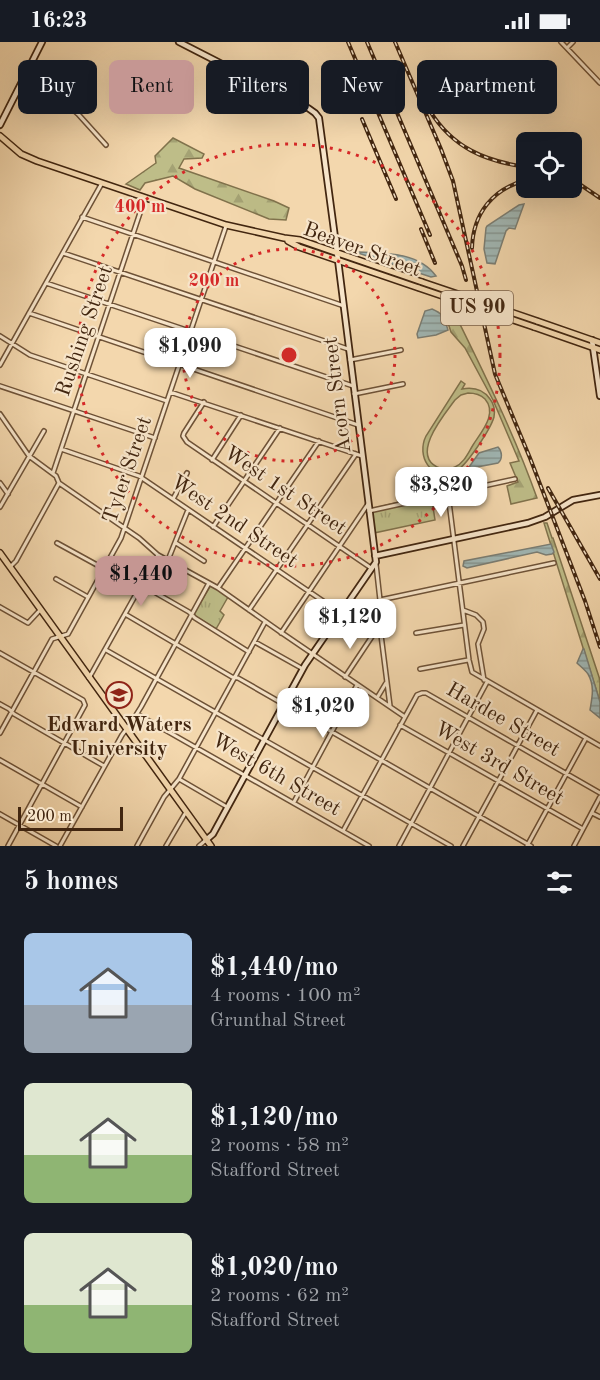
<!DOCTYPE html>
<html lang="en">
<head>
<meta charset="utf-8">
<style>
  body { margin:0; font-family:"Old Standard TT",serif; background:#20242c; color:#f1f3f6; height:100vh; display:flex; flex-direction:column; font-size:22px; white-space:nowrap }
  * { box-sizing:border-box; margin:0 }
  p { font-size:20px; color:#9ea1a6 }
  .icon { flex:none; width:33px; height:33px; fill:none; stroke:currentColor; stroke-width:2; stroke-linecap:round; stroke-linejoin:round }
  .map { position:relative; height:804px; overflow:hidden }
  .sheet { display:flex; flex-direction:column; background:#171b24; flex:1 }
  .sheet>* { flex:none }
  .banner { position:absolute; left:18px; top:18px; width:564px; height:54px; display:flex; gap:12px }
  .controls { position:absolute; left:516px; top:90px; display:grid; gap:12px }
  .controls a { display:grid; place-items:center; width:66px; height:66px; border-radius:9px; background:#171b24; box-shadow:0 6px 24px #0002; font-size:30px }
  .scale { position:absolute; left:18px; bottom:15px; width:105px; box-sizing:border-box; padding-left:6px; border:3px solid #422610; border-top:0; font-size:16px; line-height:21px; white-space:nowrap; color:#422610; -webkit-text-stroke:4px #f7e5ca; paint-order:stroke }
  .price { position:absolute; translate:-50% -51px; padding:0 14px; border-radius:12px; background:#fff; color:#222; font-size:20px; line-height:39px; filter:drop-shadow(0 2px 3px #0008) }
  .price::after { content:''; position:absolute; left:50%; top:36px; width:18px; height:14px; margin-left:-9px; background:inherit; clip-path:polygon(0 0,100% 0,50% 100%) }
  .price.current { background:#c59692; color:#111 }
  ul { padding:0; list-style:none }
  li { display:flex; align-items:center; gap:18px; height:150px; padding:0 24px }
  li span { display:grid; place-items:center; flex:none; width:168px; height:120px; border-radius:9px; color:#555 }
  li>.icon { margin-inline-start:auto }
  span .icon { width:72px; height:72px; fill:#fffc; stroke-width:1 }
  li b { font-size:26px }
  h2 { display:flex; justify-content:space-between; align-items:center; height:72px; padding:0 24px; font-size:26px }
  .chip { padding:0 21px; border-radius:9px; background:#171b24; box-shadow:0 6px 24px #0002; font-size:21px; line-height:54px }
  .chip.current { background:#c59692; color:#111 }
  .status { display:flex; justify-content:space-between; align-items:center; height:42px; padding:0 30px; background:#171b24; direction:ltr }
  .status svg { height:16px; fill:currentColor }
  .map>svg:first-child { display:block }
  .grass { fill:#bebd88; stroke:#80724c; stroke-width:1.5; fill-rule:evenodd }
  .forest { fill:url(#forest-firs); stroke:#80724c; stroke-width:1.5 }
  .park { fill:url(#park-tufts); stroke:#80724c; stroke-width:1.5 }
  .water { fill:url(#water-rules); stroke:#7a7d73; stroke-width:1.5 }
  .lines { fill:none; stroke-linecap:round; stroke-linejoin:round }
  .street-casing { stroke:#6e5237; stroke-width:6 }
  .secondary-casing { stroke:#422610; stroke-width:8 }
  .primary-casing { stroke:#422610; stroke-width:8 }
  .street { stroke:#f7e5ca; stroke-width:3 }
  .secondary { stroke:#f7e5ca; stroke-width:4.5 }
  .primary { stroke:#f3d7ad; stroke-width:5 }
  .rail-casing { stroke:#422610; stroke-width:4 }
  .rail { stroke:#f7e5ca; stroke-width:1.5; stroke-dasharray:4.5; stroke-linecap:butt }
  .primary-bridge-casing { stroke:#422610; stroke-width:8; stroke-linecap:butt }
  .primary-bridge { stroke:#f3d7ad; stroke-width:5 }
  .ring { fill:none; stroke:#d62828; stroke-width:3; stroke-dasharray:3 6 }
  .labels { text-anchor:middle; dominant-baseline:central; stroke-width:4.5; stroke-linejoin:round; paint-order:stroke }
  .shield { fill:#f7e5ca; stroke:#785f48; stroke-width:1.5 }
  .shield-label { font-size:20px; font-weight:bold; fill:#422610 }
  .street-label { font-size:21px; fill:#422610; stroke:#f7e5ca }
  .poi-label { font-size:21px; font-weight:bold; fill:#422610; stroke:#f7e5ca }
  .centre { fill:#d62828; stroke:#f7e5ca; stroke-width:3 }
  .ring-label { font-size:18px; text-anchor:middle; font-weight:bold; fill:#d62828; stroke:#f7e5ca; stroke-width:4.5; stroke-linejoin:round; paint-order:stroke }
</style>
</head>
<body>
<div class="status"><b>16:23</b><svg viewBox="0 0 49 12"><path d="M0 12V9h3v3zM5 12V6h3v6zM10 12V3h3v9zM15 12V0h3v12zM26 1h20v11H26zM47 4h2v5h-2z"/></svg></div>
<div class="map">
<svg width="600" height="804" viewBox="0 0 600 804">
  <defs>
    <pattern id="forest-firs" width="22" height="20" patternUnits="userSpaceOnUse" patternTransform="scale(1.5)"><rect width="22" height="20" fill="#bebd88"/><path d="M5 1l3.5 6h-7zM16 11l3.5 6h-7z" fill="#a4a274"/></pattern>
    <pattern id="park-tufts" width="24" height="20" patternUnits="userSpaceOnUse" patternTransform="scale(1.5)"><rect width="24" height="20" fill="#bebd88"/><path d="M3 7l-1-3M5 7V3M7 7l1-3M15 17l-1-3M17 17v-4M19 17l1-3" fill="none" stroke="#a4a274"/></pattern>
    <pattern id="water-rules" width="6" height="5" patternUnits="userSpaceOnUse" patternTransform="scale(1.5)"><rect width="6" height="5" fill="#a0b7b5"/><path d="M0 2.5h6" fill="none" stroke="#849592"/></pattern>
  </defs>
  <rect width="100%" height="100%" fill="#f3d7ad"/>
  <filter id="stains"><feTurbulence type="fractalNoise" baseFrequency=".00333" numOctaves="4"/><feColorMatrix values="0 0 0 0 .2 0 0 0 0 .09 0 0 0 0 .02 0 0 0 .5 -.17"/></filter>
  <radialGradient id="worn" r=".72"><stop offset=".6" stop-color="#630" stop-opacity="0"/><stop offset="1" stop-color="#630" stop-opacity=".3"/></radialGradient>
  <path class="grass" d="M461,339L465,342L462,347C473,345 483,347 490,357C494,362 495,369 494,375C491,386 465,427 454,430C431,439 416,414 426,394ZM468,351C475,351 480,352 485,357C498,372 481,390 473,403C468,411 464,421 455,425C450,428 443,428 437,425C411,412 444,373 455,358L461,353Z"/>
  <path class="forest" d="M173,96L204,112L202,116L184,117L179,126L274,159L289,166L286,178L269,177L195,147L173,134L145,141L140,148L126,142L156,121L155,114Z
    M443,266L453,268C483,329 514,391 537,456L511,462L507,444L518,440L510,421L519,419L493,358L465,306L451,290Z
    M544,481H547L552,496H553L600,638V660Z"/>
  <path class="park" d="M431,452L435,478L374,491L371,467Z
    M211,543L228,555L220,569L224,573L216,587L195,574L194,571Z"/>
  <path class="water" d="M524,162L515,187L509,186L506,189L495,222L487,221L484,207L486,186L487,184L519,163Z
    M358,210C385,211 419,210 436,234L431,235L358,211Z
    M432,267C444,272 444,276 448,288L436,293L418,296L417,292L425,269Z
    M498,405C502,409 503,417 498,421L472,426L469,425L479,411Z
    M551,502L554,510L552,512L546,513L537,510L471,525L467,526L463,524L464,519Z
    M583,607H584L600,660V676L590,668C592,656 595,644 588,632C585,628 580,624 577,621Z"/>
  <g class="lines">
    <defs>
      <path id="street" d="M561,0L600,41
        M567,6L573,0
        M28,28L78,72L106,103
        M82,175L344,264
        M63,211L348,307
        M46,241L353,344
        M29,271L358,383
        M0,294L30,313L167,359
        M350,318L401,308
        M0,323L102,141
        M0,344L155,396
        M170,350L362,414
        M354,352L403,342
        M204,360L184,391L183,394L187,400L371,526
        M0,372L29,414L56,434L59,441L139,496L158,513L218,546L279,589L405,675
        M61,407L139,434L373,593H381
        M212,418L241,373
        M53,431L145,156
        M0,441L8,452
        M448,452L469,618L472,630L600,704
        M173,457L187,431
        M0,465L44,389
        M369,469L515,437
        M213,485L280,386
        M57,501L139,546
        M176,501L204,519
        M168,518L188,468
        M376,522L380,558L381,593L390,664
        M10,525L16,519L59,441
        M56,537L88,555
        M142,543L189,570L195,576L249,610
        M218,546L319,399
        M380,558L554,521
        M0,565L28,581L41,567
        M249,568L356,412
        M463,568L476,573L483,580L484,587L478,602L484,638
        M125,572L232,635L238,636L531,804
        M281,591L368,462
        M416,591L464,583
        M255,600L303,627
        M106,608L451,804
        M0,611L83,658L85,663L8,804
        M420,627L468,618
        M345,635L373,593
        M89,636L158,513
        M377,656L386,641
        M0,662L9,667L14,672L104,724
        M137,672L369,804
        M400,683L583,787
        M0,691L52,597L68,592L121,496L226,184
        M0,718L82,765
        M179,737L227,765
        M294,760L357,643
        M592,771L600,775
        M0,772L56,804
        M343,789L417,653L422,651H426L600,751
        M60,804L122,693L131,681L141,665L209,541
        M137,804L164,755L179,737L265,580
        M166,804L186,770
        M199,804L206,798
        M399,804L487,640
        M463,804L537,668
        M527,804L586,696
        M574,804L600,755"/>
      <path id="secondary" d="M179,0L308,66L315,71L319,76L338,218L376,520L305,623L213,792L206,798
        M0,83L42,0
        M592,298L600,354
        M375,514L528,481L545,475L573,458L600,453"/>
      <path id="primary" d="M0,94L21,112L37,119L226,183L284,196L300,198L422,240
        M288,199L299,205L419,246
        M537,279L600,301
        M534,285L600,308
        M0,511L211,804"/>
    </defs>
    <use href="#street" class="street-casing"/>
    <use href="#secondary" class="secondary-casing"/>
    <use href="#primary" class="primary-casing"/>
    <use href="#street" class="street"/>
    <use href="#secondary" class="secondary"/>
    <use href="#primary" class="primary"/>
    <defs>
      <path id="rail" d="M348,0L430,193
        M367,0L462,224L466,238
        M395,0L441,107L453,139L495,332L530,416L585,559L600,605
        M430,69C453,106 485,119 526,125
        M362,77L396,157
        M572,137L600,156
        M421,187L435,221
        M472,206C473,171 493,147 526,138
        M548,446L600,537"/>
    </defs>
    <use href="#rail" class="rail-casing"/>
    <use href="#rail" class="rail"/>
    <defs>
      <path id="primary-bridge" d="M422,240L537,279
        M419,246L534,285"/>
    </defs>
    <use href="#primary-bridge" class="primary-bridge-casing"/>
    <use href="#primary-bridge" class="primary-bridge"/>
  </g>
  <g class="ring">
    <circle cx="289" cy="313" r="106"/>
    <circle cx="289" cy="313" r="211"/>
  </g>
  <defs>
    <symbol id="university-ring" viewBox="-11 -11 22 22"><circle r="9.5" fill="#f7e5ca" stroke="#8f2418" stroke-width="1.5"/><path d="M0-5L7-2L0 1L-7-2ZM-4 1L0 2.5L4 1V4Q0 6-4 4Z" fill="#8f2418"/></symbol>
  </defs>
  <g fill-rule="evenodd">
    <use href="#university-ring" x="104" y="638" width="30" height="30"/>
  </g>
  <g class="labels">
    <rect class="shield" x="441" y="249" width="72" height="34" rx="4.5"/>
    <g class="shield-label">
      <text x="477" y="266">US 90</text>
    </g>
    <g class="street-label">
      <text transform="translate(362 208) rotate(20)">Beaver Street</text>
      <text transform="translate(85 289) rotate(-71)">Rushing Street</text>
      <text transform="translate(338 353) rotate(-97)">Acorn Street</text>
      <text transform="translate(128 428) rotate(-71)">Tyler Street</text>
      <text transform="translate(285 449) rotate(34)">West 1st Street</text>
      <text transform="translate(234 480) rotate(34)">West 2nd Street</text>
      <text transform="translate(503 678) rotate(30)">Hardee Street</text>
      <text transform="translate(499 722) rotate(30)">West 3rd Street</text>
      <text transform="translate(276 733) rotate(30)">West 6th Street</text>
    </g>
    <g class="poi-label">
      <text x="119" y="683">Edward Waters<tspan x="119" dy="24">University</tspan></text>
    </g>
  </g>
  <circle cx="289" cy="313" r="9" class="centre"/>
  <g class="ring-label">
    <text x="140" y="170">400 m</text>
    <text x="214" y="244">200 m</text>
  </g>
  <rect width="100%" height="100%" filter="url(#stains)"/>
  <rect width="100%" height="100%" fill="url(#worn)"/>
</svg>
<div class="controls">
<a><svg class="icon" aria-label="locate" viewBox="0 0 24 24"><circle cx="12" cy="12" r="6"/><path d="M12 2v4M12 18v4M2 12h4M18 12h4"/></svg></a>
</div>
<div class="scale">200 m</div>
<b class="price" style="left:190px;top:337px">$1,090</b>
<b class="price" style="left:441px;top:476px">$3,820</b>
<b class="price current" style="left:141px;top:565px">$1,440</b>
<b class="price" style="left:350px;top:608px">$1,120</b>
<b class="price" style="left:323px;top:697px">$1,020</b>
<div class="banner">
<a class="chip">Buy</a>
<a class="chip current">Rent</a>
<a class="chip">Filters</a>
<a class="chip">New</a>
<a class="chip">Apartment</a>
</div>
</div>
<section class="sheet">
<h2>5 homes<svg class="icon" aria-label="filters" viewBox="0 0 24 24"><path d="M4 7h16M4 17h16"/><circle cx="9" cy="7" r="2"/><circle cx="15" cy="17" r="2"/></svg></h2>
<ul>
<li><span style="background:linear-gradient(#a9c7e8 60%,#9aa5b1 0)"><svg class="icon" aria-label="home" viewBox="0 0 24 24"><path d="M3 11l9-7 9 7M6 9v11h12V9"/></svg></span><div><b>$1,440/mo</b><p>4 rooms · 100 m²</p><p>Grunthal Street</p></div></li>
<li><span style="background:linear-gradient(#dfe7d0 60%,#8fb573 0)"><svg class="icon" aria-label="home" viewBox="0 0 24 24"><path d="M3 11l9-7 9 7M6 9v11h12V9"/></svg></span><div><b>$1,120/mo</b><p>2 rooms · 58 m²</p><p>Stafford Street</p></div></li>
<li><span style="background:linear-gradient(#dfe7d0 60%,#8fb573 0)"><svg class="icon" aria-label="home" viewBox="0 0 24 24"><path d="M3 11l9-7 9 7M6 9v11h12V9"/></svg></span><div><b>$1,020/mo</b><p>2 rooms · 62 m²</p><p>Stafford Street</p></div></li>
</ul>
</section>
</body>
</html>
